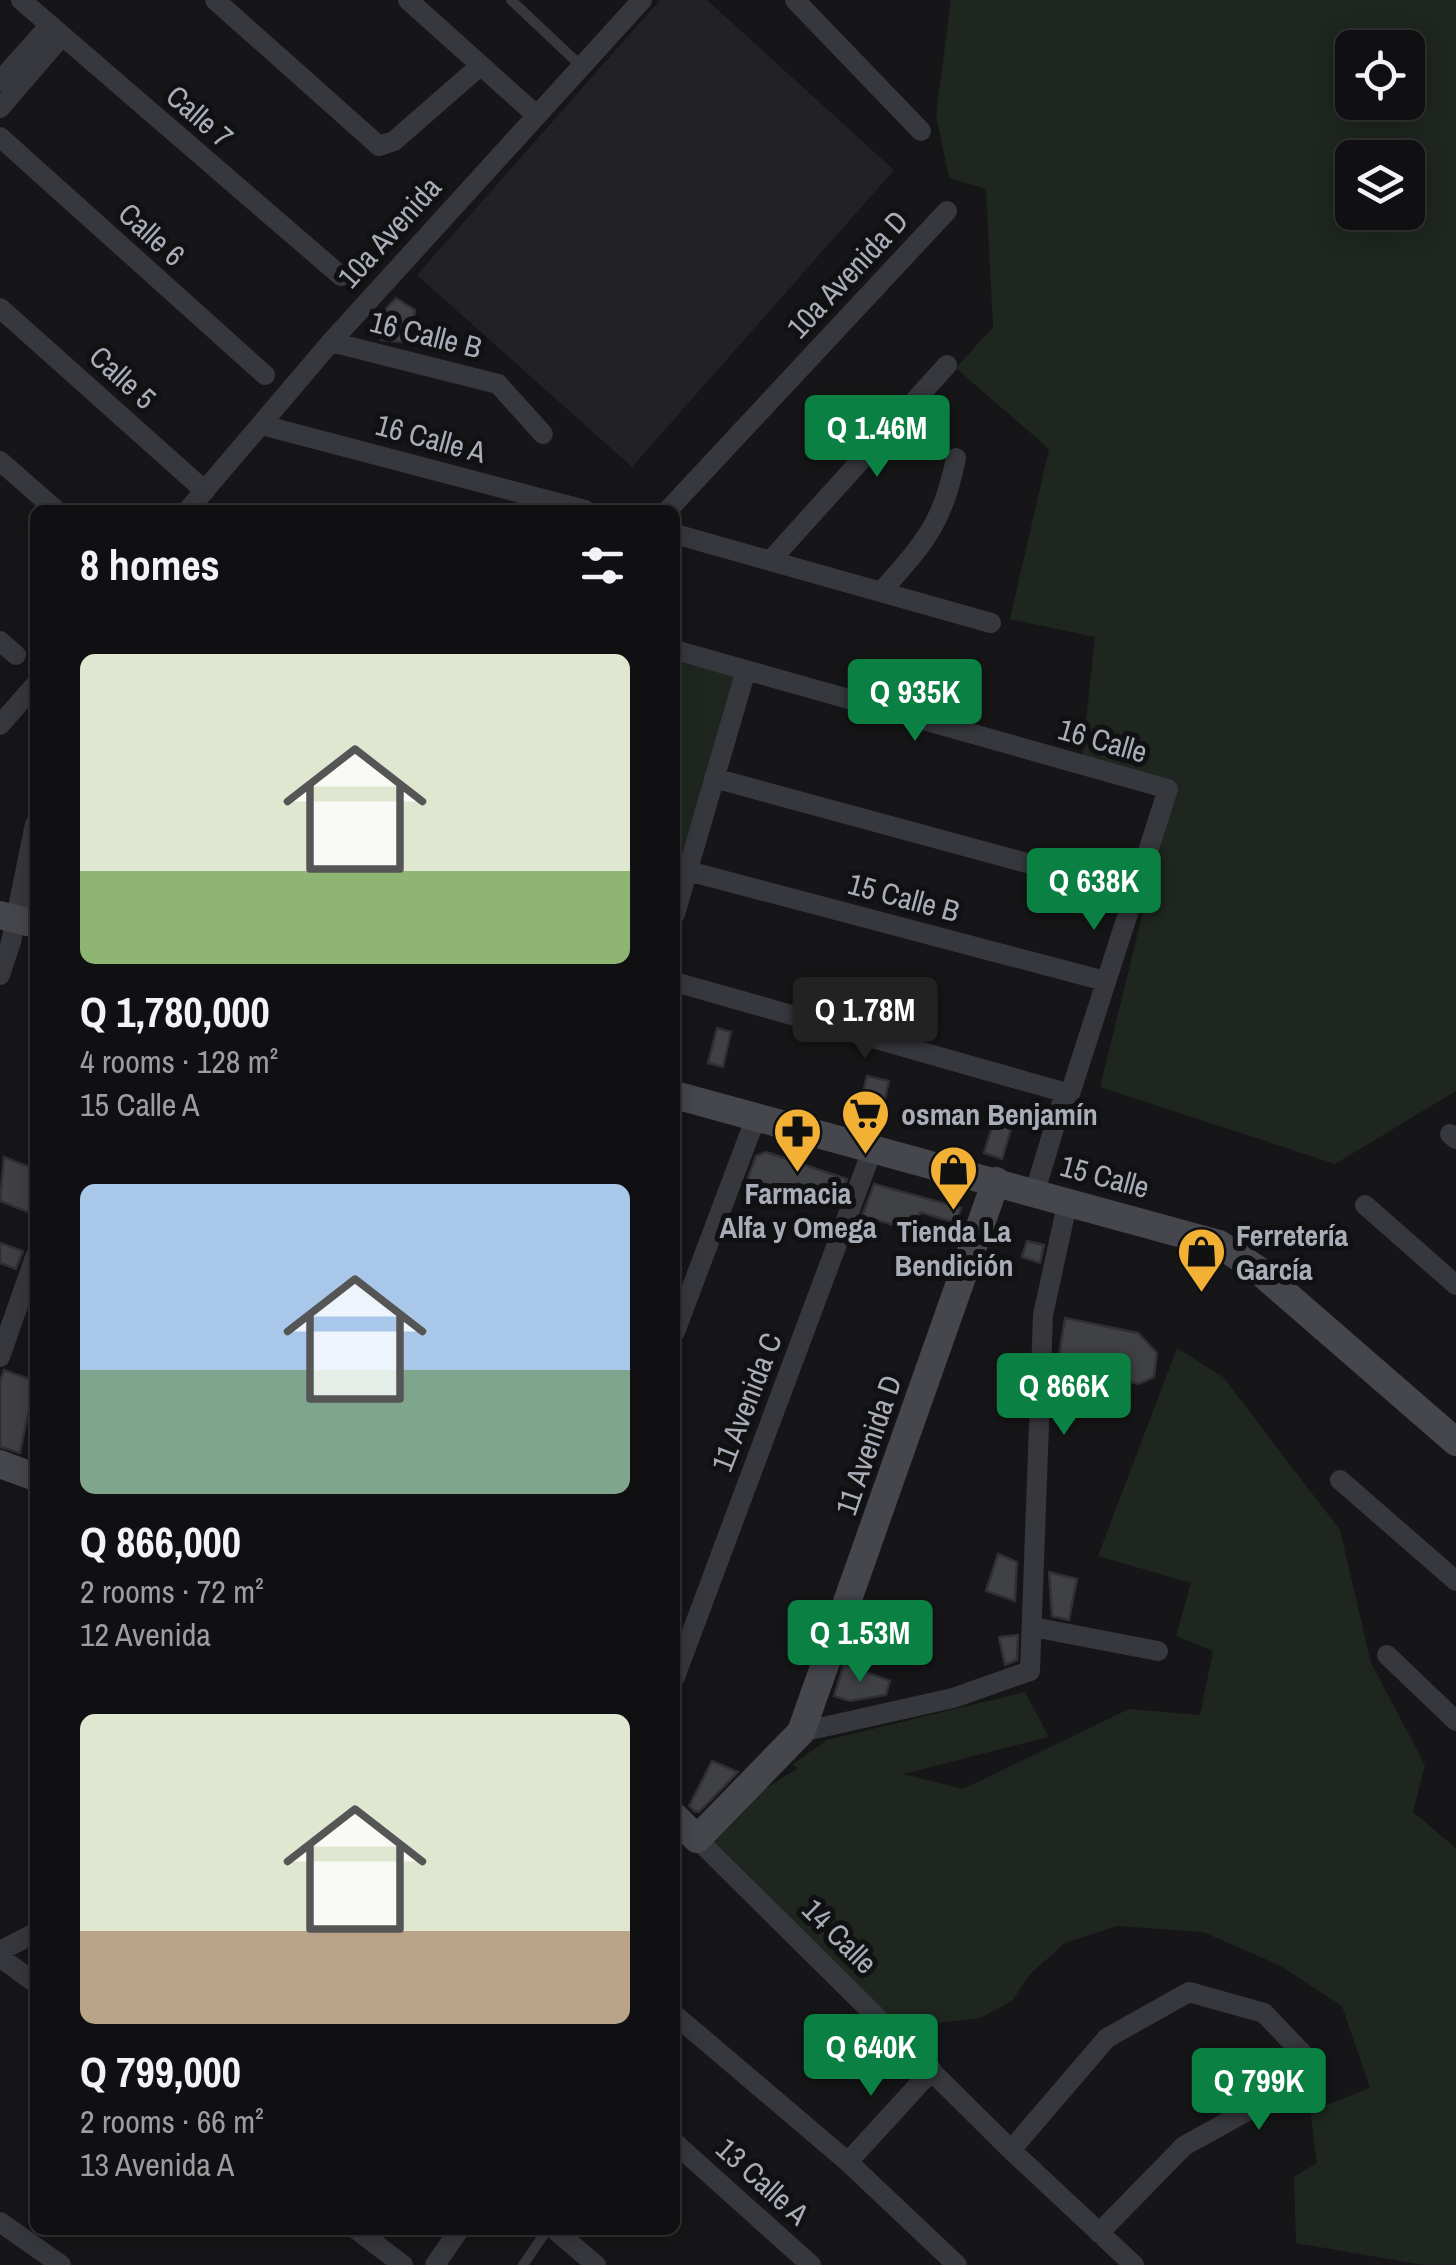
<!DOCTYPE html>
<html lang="en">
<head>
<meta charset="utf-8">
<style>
  body { margin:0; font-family:"Archivo Narrow",sans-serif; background:#1e1e20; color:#f1f3f6; height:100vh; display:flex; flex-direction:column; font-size:38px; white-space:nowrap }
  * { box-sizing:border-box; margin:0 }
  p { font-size:32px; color:#9c9d9f }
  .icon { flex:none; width:55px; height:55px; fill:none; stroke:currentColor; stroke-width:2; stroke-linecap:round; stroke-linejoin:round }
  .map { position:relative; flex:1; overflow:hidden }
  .panel { position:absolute; left:30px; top:505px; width:650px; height:1730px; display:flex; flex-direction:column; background:#101012; border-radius:15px; box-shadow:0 5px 25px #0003,0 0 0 2px #303032 }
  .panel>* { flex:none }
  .controls { position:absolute; left:1335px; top:30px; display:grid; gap:20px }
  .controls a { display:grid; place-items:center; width:90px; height:90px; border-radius:15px; background:#101012; box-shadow:0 5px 25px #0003,0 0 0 2px #303032; font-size:50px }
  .price { position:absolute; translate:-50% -85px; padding:0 22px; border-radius:10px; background:#0b8043; color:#fff; font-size:32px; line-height:65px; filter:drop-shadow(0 2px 5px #0008) }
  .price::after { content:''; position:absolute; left:50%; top:60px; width:30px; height:22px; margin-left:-15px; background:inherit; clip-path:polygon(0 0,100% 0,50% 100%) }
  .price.on { background:#222; color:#fff }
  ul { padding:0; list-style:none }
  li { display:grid; align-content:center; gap:20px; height:530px; padding:0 50px }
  li span { display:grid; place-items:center; height:310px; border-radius:15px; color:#555 }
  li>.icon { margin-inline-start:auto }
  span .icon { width:180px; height:180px; fill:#fffc; stroke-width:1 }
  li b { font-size:42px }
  h2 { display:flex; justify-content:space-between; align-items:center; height:120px; padding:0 50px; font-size:42px }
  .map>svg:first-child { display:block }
  .built { fill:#222225 }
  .green { fill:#1e261f; fill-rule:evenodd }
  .building { fill:#404145; stroke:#303034; stroke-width:2.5 }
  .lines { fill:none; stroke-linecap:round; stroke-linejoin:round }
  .lane { stroke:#37383d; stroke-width:10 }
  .street { stroke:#37383d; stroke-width:20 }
  .secondary { stroke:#45474d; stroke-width:28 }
  .labels { text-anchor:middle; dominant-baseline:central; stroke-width:10; stroke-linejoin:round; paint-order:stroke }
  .street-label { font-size:30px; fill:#a8adb8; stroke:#111113 }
  .poi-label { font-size:30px; font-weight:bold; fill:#a8adb8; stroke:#111113; text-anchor:start }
</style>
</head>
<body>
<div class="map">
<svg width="1456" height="2265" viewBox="0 0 1456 2265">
  <rect width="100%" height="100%" fill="#161618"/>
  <path class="built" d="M660,0H707L894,170L632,467L417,275Z"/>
  <path class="green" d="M951,0H1456V1091L1335,1164L1100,1087L1174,786L1081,768L1095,637L1010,619L1049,449L956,368L993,327L986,189L949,178L936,115ZM1352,48H1408V102H1352ZM1352,158H1408V212H1352Z
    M675,661L737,676L675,901Z
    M1177,1348L1223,1377L1340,1530L1371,1663L1425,1765L1413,1812L1456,1848V2265H1423L1296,2243L1294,2177L1317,2163L1310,2111L1370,2088L1342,2006L1281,1966L1203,1932L1117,1926L1065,1943L1030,1974L1012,2001L980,2018L893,2028L711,1844L719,1818L798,1768L792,1765L827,1740L1025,1692L1049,1737L903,1774L963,1789L1129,1709L1200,1715L1213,1651L1176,1636L1191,1583L1098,1556Z"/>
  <path class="building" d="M396,298L415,310L410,343L381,340L384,323L378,317Z
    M717,1028L731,1032L723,1067L708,1063Z
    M867,1076L889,1081L880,1120L858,1114Z
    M997,1110L1015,1116L1002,1159L984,1153Z
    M766,1152L847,1179L839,1199L800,1186L795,1201L746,1183L756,1156Z
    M4,1157L35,1169V1215L0,1201Z
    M874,1184L961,1208L956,1223L920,1212L914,1231L862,1216Z
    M1027,1241L1044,1245L1040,1263L1022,1257Z
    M0,1243L23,1251L16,1269L0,1263Z
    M1065,1318L1138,1333L1157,1353L1154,1377L1139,1384L1057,1368Z
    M4,1370L35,1381L20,1453L0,1447V1382Z
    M998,1554L1017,1562L1015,1601L986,1591Z
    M1049,1572L1077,1579L1069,1620L1052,1616Z
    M1018,1635L1017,1660L1005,1665L999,1637Z
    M844,1664L890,1681L886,1695L850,1701L834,1696Z
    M712,1761L738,1772L699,1812L694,1811L689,1806Z"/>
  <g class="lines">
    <path class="lane" d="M511,0L580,65
      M523,2265L547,2230"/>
    <path class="street" d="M21,0L341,276
      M215,0L379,146L394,141L480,66
      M408,0L535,114
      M795,0L921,131
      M0,81L50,25
      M0,108L62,36
      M0,137L265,375
      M0,308L205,491
      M331,342L498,384L543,434
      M262,425L585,510
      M0,461L56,510
      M188,510L331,342L642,0
      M668,510L947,211
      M675,534L991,623
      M770,561L947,365
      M881,592C924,543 943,524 956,458
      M0,641L16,655
      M675,650L1168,789L1070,1094L675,982
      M0,725L35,685
      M714,778L1133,892
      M688,871L1105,981
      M675,914L746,670
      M0,975L11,942L35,824
      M1450,1134L1456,1139
      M1035,1191L1065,1092
      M1365,1205L1456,1285
      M675,1332L756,1117
      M0,1357L35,1257
      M1340,1480L1456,1581
      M1033,1627L1158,1651
      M1387,1655L1456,1721
      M675,1677L873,1148
      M801,1732L953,1698L1030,1671L1043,1315L1068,1200
      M697,1839L1011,2150L1134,2265
      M0,1951L35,1933
      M0,1957L35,1983
      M675,2015L848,2162L957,2265
      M675,2143L811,2265
      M1011,2150L1107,2038L1189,1992L1264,2013L1303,2054L1287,2089L1184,2146L1099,2233
      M848,2162L932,2070
      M0,2222L61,2265
      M357,2230L403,2265
      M555,2230L596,2265
      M435,2265L459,2230"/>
    <path class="secondary" d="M0,915L35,924
      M675,1095L1219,1244L1258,1270L1456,1442
      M0,1464L35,1477
      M675,1817L697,1839L801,1732L996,1181"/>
  </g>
  <defs>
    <symbol id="supermarket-pin" viewBox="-11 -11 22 30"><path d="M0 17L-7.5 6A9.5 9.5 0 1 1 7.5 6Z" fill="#f2b134" stroke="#111113"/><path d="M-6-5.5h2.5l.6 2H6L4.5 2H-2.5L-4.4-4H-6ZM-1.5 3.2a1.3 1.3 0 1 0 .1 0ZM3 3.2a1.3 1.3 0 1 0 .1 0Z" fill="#111"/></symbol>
    <symbol id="pharmacy-pin" viewBox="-11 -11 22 30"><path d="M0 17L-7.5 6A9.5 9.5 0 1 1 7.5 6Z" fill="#f2b134" stroke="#111113"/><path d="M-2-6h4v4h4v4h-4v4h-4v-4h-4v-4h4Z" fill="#111"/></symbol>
    <symbol id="shop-pin" viewBox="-11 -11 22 30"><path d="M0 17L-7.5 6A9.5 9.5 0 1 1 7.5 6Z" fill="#f2b134" stroke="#111113"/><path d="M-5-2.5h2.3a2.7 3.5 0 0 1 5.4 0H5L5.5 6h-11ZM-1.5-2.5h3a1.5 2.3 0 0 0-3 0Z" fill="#111"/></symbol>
  </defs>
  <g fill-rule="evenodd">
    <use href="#supermarket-pin" x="838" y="1086" width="55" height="75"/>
    <use href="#pharmacy-pin" x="770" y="1104" width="55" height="75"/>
    <use href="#shop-pin" x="926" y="1142" width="55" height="75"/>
    <use href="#shop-pin" x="1174" y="1224" width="55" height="75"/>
  </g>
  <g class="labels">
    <g class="street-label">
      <text transform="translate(200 116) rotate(41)">Calle 7</text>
      <text transform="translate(389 232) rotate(-48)">10a Avenida</text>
      <text transform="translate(152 234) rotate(42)">Calle 6</text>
      <text transform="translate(847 274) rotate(-47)">10a Avenida D</text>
      <text transform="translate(426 334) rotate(14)">16 Calle B</text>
      <text transform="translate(123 377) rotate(42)">Calle 5</text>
      <text transform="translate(431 438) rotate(15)">16 Calle A</text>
      <text transform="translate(1103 740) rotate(16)">16 Calle</text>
      <text transform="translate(904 897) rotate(15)">15 Calle B</text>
      <text transform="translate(1105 1176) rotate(15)">15 Calle</text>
      <text transform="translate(746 1402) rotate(-69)">11 Avenida C</text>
      <text transform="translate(868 1445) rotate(-71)">11 Avenida D</text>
      <text transform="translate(840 1936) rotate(45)">14 Calle</text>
      <text transform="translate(763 2181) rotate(42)">13 Calle A</text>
    </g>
    <g class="poi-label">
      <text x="901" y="1114">osman Benjamín</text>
      <text x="798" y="1193" text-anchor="middle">Farmacia<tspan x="798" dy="34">Alfa y Omega</tspan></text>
      <text x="954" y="1231" text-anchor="middle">Tienda La<tspan x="954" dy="34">Bendición</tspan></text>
      <text x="1236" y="1235">Ferretería<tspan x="1236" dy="34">García</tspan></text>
    </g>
  </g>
</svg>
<div class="controls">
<a><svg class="icon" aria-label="locate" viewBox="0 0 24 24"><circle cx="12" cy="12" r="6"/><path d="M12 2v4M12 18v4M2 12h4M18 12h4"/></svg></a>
<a><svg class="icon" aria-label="layers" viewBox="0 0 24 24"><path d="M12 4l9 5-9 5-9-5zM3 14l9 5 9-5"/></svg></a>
</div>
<b class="price" style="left:877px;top:480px">Q 1.46M</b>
<b class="price" style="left:915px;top:744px">Q 935K</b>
<b class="price" style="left:1094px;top:933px">Q 638K</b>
<b class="price on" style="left:865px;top:1062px">Q 1.78M</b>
<b class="price" style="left:1064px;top:1438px">Q 866K</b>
<b class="price" style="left:860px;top:1685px">Q 1.53M</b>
<b class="price" style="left:871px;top:2099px">Q 640K</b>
<b class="price" style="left:1259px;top:2133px">Q 799K</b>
<section class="panel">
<h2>8 homes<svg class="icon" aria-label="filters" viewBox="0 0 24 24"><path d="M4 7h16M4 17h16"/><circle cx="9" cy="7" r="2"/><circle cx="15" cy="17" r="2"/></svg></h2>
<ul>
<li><span style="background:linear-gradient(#dfe7d0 70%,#8fb573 0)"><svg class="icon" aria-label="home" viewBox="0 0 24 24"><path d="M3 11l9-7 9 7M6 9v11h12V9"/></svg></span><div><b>Q 1,780,000</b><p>4 rooms · 128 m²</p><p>15 Calle A</p></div></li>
<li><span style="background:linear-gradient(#a9c7e8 60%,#7fa58c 0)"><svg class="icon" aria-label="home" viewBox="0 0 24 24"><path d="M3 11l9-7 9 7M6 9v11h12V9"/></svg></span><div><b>Q 866,000</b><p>2 rooms · 72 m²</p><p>12 Avenida</p></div></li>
<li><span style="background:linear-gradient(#dfe7d0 70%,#b9a48a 0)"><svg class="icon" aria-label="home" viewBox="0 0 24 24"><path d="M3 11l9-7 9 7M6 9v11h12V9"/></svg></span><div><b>Q 799,000</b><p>2 rooms · 66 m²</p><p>13 Avenida A</p></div></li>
</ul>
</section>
</div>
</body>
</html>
